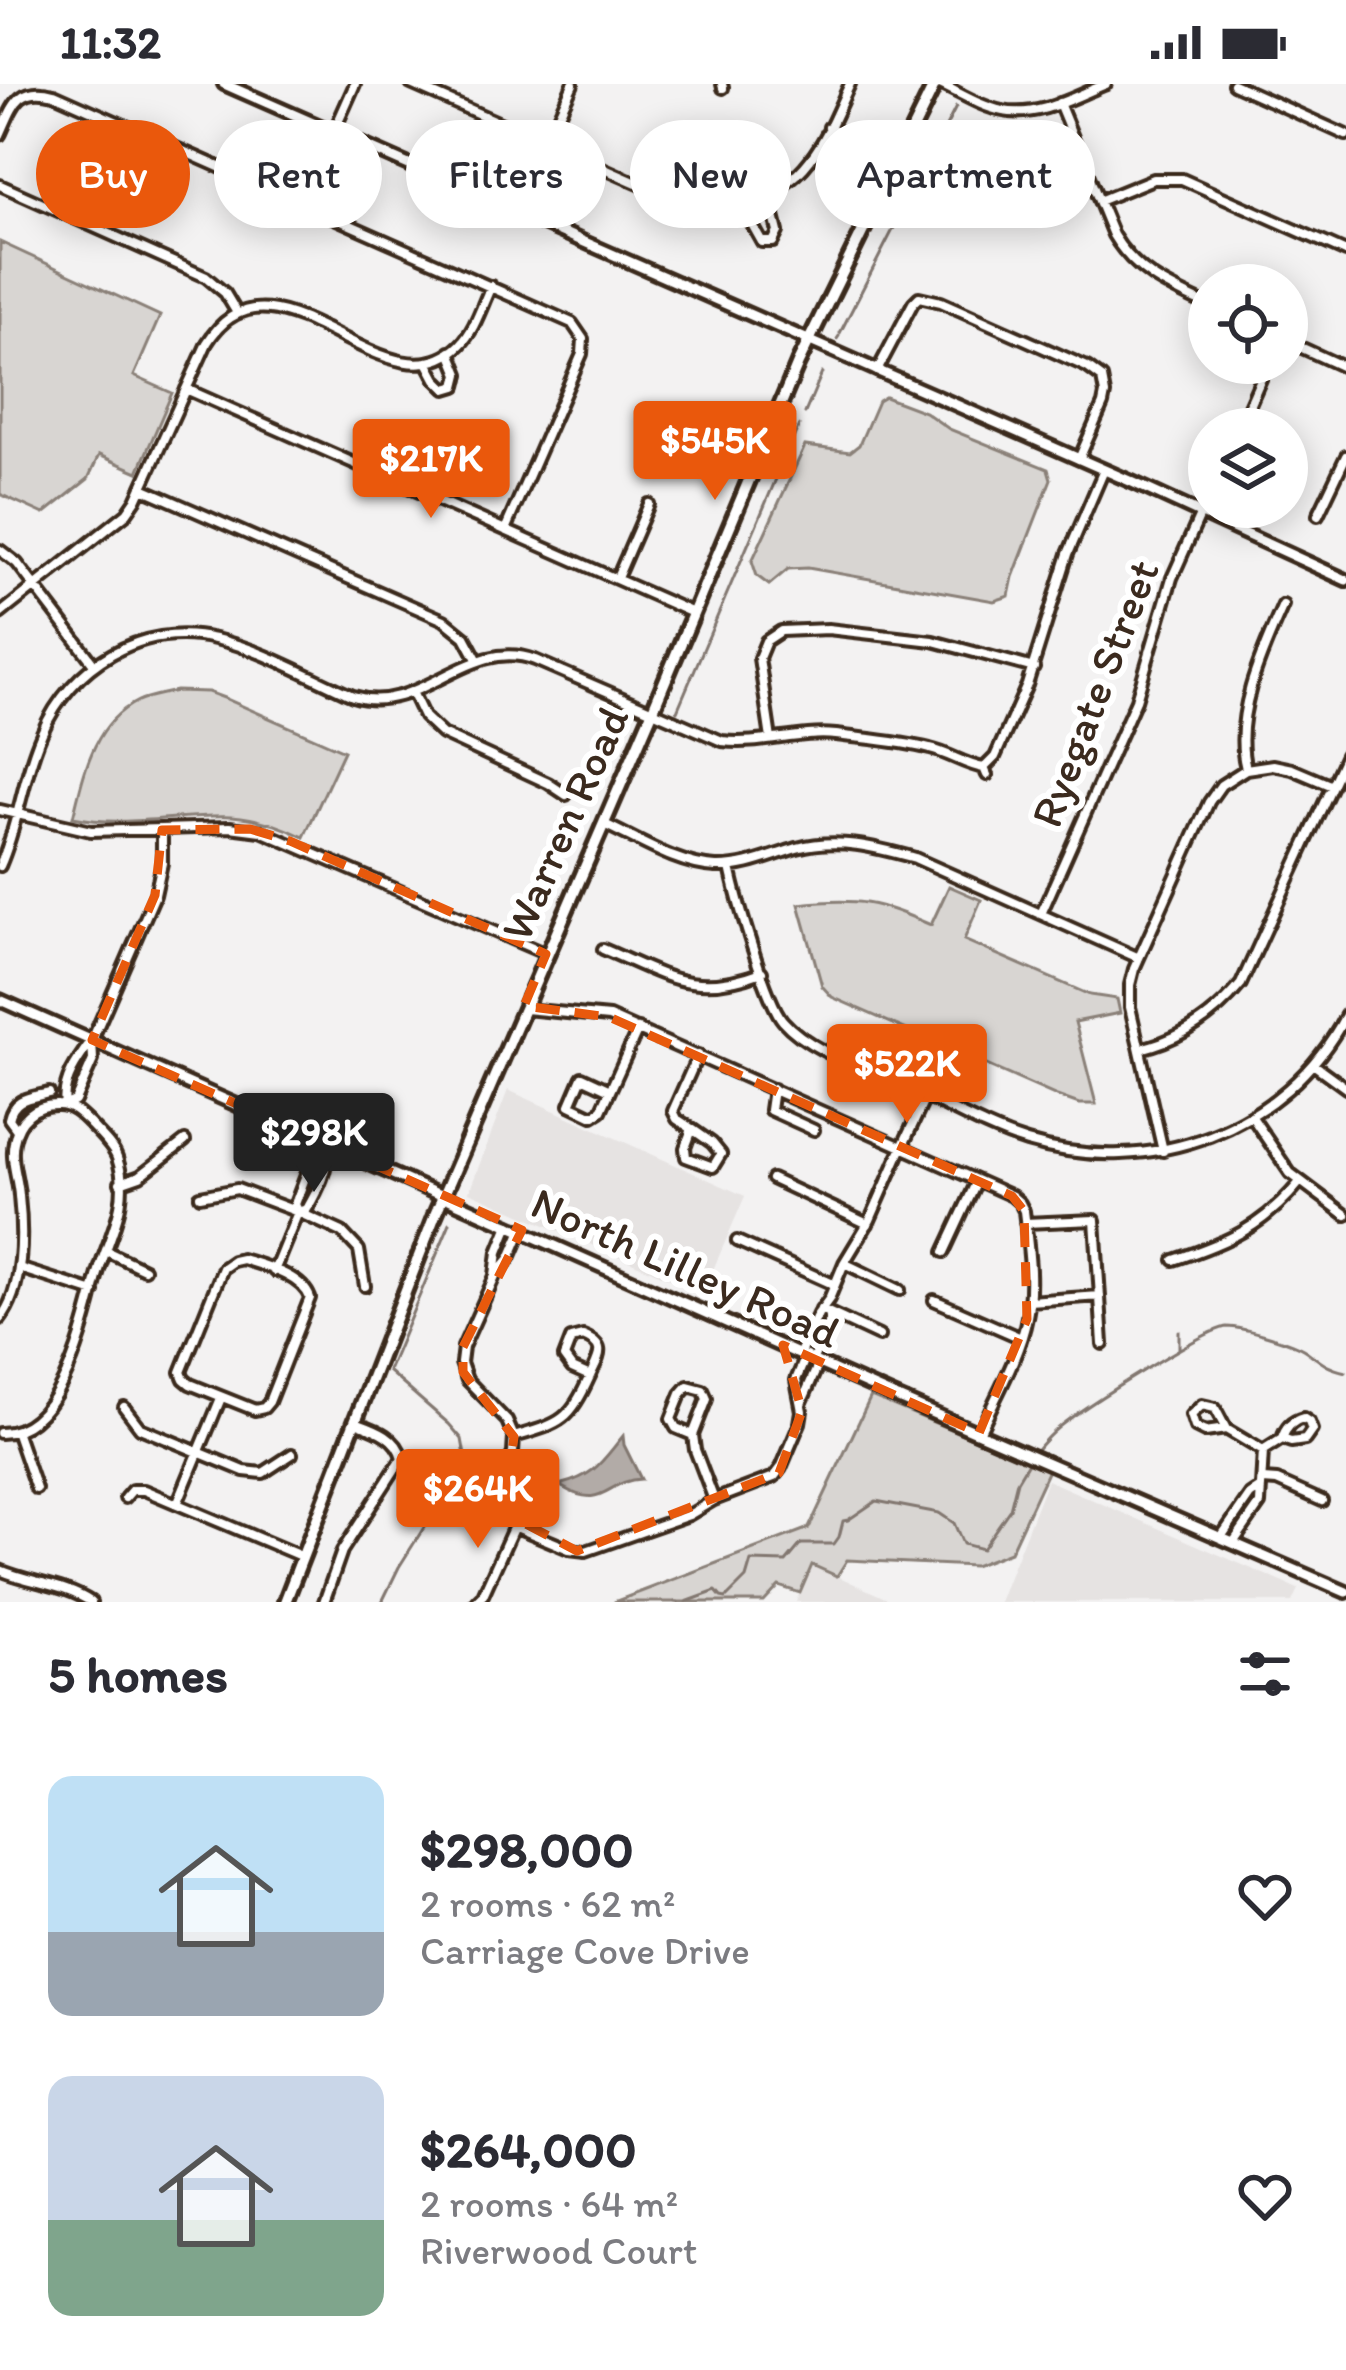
<!DOCTYPE html>
<html lang="en">
<head>
<meta charset="utf-8">
<style>
  body { margin:0; font-family:Itim,sans-serif; background:#f7f7f7; color:#2b2b33; height:100vh; display:flex; flex-direction:column; font-size:45px; white-space:nowrap }
  * { box-sizing:border-box; margin:0 }
  p { font-size:39px; color:#7c7c81 }
  .icon { flex:none; width:66px; height:66px; fill:none; stroke:currentColor; stroke-width:2; stroke-linecap:round; stroke-linejoin:round }
  .map { position:relative; height:1518px; overflow:hidden }
  .drawer { display:flex; flex-direction:column; background:#fff; flex:1 }
  .drawer>* { flex:none }
  .guide { position:absolute; left:36px; top:36px; width:1275px; height:108px; display:flex; gap:24px }
  .tools { position:absolute; left:1188px; top:180px; display:grid; gap:24px }
  .tools a { display:grid; place-items:center; width:120px; height:120px; border-radius:50%; background:#fff; box-shadow:0 6px 30px #0003; font-size:60px }
  .price { position:absolute; translate:-50% -102px; padding:0 27px; border-radius:12px; background:#ea580c; color:#fff; font-size:39px; line-height:78px; filter:drop-shadow(0 3px 6px #0008) }
  .price::after { content:''; position:absolute; left:50%; top:72px; width:36px; height:27px; margin-left:-18px; background:inherit; clip-path:polygon(0 0,100% 0,50% 100%) }
  .price.current { background:#222; color:#fff }
  ul { padding:0; list-style:none }
  li { display:flex; align-items:center; gap:36px; height:300px; padding:0 48px }
  li span { display:grid; place-items:center; flex:none; width:336px; height:240px; border-radius:24px; color:#555 }
  li>.icon { margin-inline-start:auto }
  span .icon { width:144px; height:144px; fill:#fffc; stroke-width:1 }
  li b { font-size:51px }
  h2 { display:flex; justify-content:space-between; align-items:center; height:144px; padding:0 48px; font-size:51px }
  .pill { padding:0 42px; border-radius:54px; background:#fff; box-shadow:0 6px 30px #0003; font-size:42px; line-height:108px }
  .pill.current { background:#ea580c; color:#fff }
  .status { display:flex; justify-content:space-between; align-items:center; height:84px; padding:0 60px; background:#fff; direction:ltr }
  .status svg { height:33px; fill:currentColor }
  .map>svg:first-child { display:block }
  .built { fill:#e6e3e2 }
  .green { fill:#d8d5d2; stroke:#8a8078; stroke-width:3 }
  .water { fill:#b2aba7; stroke:#827770; stroke-width:3 }
  .lines { fill:none; stroke-linecap:round; stroke-linejoin:round }
  .stream { stroke:#827770; stroke-width:3 }
  .minor-casing { stroke:#3b2a1e; stroke-width:16 }
  .tertiary-casing { stroke:#3b2a1e; stroke-width:18 }
  .secondary-casing { stroke:#3b2a1e; stroke-width:20 }
  .minor { stroke:#fff; stroke-width:8 }
  .tertiary { stroke:#fff; stroke-width:9 }
  .secondary { stroke:#fff; stroke-width:10 }
  .marked { fill:none; stroke:#e8590c; stroke-width:9; stroke-dasharray:24 15; stroke-linejoin:round }
  .labels { text-anchor:middle; dominant-baseline:central; stroke-width:12; stroke-linejoin:round; paint-order:stroke }
  .street-label { font-size:45px; fill:#3b2a1e; stroke:#fff }
</style>
</head>
<body>
<div class="status"><b>11:32</b><svg viewBox="0 0 49 12"><path d="M0 12V9h3v3zM5 12V6h3v6zM10 12V3h3v9zM15 12V0h3v12zM26 1h20v11H26zM47 4h2v5h-2z"/></svg></div>
<div class="map">
<svg width="1346" height="1518" viewBox="0 0 1346 1518">
  <rect width="100%" height="100%" fill="#f3f2f2"/>
  <filter id="ink" filterUnits="userSpaceOnUse"><feTurbulence type="fractalNoise" baseFrequency=".00833" numOctaves="2"/><feDisplacementMap in="SourceGraphic" scale="24" xChannelSelector="R" yChannelSelector="G"/><feConvolveMatrix kernelMatrix="1 2 1 2 8 2 1 2 1" color-interpolation-filters="sRGB"/></filter>
  <g filter="url(#ink)">
    <path class="built" d="M508,1006L745,1112L703,1209L469,1108Z
      M1047,1396L1298,1505L1292,1518H999Z
      M811,1480L894,1518H796Z"/>
    <path class="green" d="M0,158L160,232L134,292L172,309L138,388L99,371L88,395L44,430L0,410Z
      M885,313L925,328L949,345L1048,385L1051,395L1013,493L1009,512L994,517L808,484L788,485L769,501L757,492L752,477L805,362L850,368L859,361L878,317Z
      M176,607L208,608L224,614L344,667L304,753C282,742 258,734 232,732C179,730 125,744 73,733C84,689 93,639 138,617C149,612 164,610 176,607Z
      M949,802L981,816L964,856L1090,911L1117,915L1120,929L1075,938L1096,1020H1079L1057,1012L832,913L822,902L799,820C859,813 877,818 931,841Z
      M871,1312L1048,1386L1010,1468L974,1482L847,1476L837,1492L812,1481L800,1509L779,1502L764,1518H614L809,1444Z"/>
    <path class="water" d="M623,1352L624,1361L641,1395C606,1396 604,1428 562,1403V1400C596,1391 602,1377 623,1352Z"/>
    <g class="lines">
      <path class="stream" d="M840,249L956,23
        M837,255L839,252
        M805,329L822,289
        M677,627L799,341
        M1179,1247V1265
        M1034,1369C1042,1359 1050,1350 1060,1342C1081,1325 1205,1245 1227,1243C1242,1243 1293,1258 1306,1267C1323,1279 1325,1283 1346,1288
        M382,1518L399,1483L466,1377L462,1355L449,1340L388,1287L450,1139
        M675,1518H678
        M686,1518L716,1507L721,1513L726,1514L746,1494L751,1477L786,1478L801,1460H834L839,1453L843,1437L848,1436L876,1417L939,1429L954,1439L963,1460L982,1465L1010,1425L1017,1397L1029,1377"/>
      <defs>
        <path id="minor" d="M411,0L664,111C714,130 776,121 810,76C828,53 838,25 850,0
          M722,0L723,4
          M940,0C960,9 981,23 1003,27C1038,34 1074,13 1106,0
          M1233,0L1346,51
          M1059,19L1113,151C1136,190 1170,204 1209,222
          M829,43L898,76
          M0,51C13,23 17,0 54,10L572,239L583,255L582,270L505,446
          M546,59L573,0
          M0,101L206,193L225,209L237,229
          M1099,117L1153,95H1182L1346,168
          M302,119L355,0
          M735,120L748,133L762,158H773L778,148L772,124L774,106
          M1287,257L1346,284
          M427,278L436,295L446,305L456,302L459,290L450,268
          M877,287L913,219L919,213L941,218L1087,283L1102,294L1105,310L1103,320L1079,375
          M186,305L693,529
          M1239,345L1268,279
          M142,404L444,536L465,553L478,577
          M1318,431L1346,372
          M0,466L17,479L94,580
          M617,494L649,420
          M0,530L127,429L136,416L207,259C273,152 386,334 460,261C475,246 482,221 491,202
          M412,608L424,633L442,650L548,699L566,711
          M771,655L759,574L766,557L781,547L828,545L933,557L1034,584
          M984,684L995,673L1027,601L1068,470L1104,386
          M1246,685C1232,633 1262,568 1283,521
          M0,726L91,747L230,743L261,747L546,870
          M604,740C639,756 677,781 716,783C745,784 770,772 797,764C838,753 875,763 915,774L1139,874
          M0,782C19,739 23,691 42,649C71,581 141,538 215,555C261,565 310,593 353,612C420,633 469,551 535,576L722,657C760,662 798,647 836,651C867,655 900,657 930,665C949,669 965,681 984,684L987,691
          M730,783C736,812 766,918 783,937C809,967 867,985 903,1002C943,1020 985,1045 1027,1058C1151,1095 1285,1047 1346,931
          M1041,830L1136,616L1172,494L1209,411
          M603,865C665,891 694,914 762,888
          M525,925L609,933L1012,1112L1020,1119L1024,1127C1028,1161 1034,1199 1027,1233C1020,1271 995,1314 979,1349
          M1140,965C1182,955 1214,933 1241,900L1346,671
          M1313,980L1346,1004
          M773,1005L770,1026L814,1046
          M610,1006L582,993L570,1021L593,1032L601,1027L638,945
          M65,1021C61,998 78,975 92,956L155,811L162,779V746
          M66,1021L75,1017L93,976L92,956
          M1252,1033L1290,1089L1346,1131
          M692,1045L712,1059L721,1070L713,1083L686,1073L685,1064Z
          M692,1045L677,1035L673,1027L698,971
          M17,1046L9,1035C14,1013 30,1014 49,1009
          M904,1059L926,1012
          M1163,1067L1130,923V901L1134,885L1209,718L1221,701L1246,685L1273,681L1292,685L1332,702
          M772,1095L868,1140
          M120,1099L140,1092L185,1057
          M200,1112L237,1105L298,1128L342,1148L359,1166L365,1202
          M300,1127L307,1125C318,1106 329,1084 327,1062
          M1025,1139L1095,1136L1103,1260
          M522,1146L510,1174L495,1192L463,1263L461,1279L467,1296L507,1337L514,1353L513,1369L499,1405L503,1428L514,1442L569,1465L586,1467L689,1431L714,1416L774,1393L781,1384L800,1339L802,1327L796,1296L806,1272
          M737,1157L833,1200
          M106,1167L144,1185
          M944,1168L977,1097
          M242,1175C264,1182 302,1191 310,1214L269,1318L264,1324L255,1326L190,1300L184,1295L181,1288L223,1184L233,1177Z
          M1174,1176C1228,1158 1263,1143 1300,1098
          M844,1179L900,1206
          M19,1184L94,1208
          M274,1187L298,1128L295,1120L314,1070L327,1060
          M495,1191L498,1168L509,1141
          M934,1216L1021,1254
          M1029,1217L1100,1212
          M821,1225L879,1252
          M0,1235C24,1205 23,1149 19,1112C18,1094 10,1076 14,1058C18,1035 35,1020 58,1021C71,1021 80,1030 89,1039C98,1049 113,1062 117,1074C133,1120 106,1155 96,1197C84,1242 61,1350 0,1349
          M583,1252C608,1262 599,1272 590,1292L572,1284L564,1273L571,1255Z
          M800,1269L818,1230L829,1215L844,1179L870,1136L902,1063
          M813,1275L830,1236L828,1229
          M688,1302L703,1306L707,1315L693,1351L676,1344L671,1335L681,1310Z
          M801,1320L819,1279
          M1202,1321L1215,1324L1226,1345L1205,1348L1195,1343L1191,1331Z
          M124,1323L140,1344L244,1387L263,1389L292,1370
          M1226,1345L1263,1367
          M16,1347L36,1405
          M693,1351L695,1366L714,1416
          M514,1353C561,1339 569,1338 590,1292
          M1263,1396L1277,1397L1322,1417
          M125,1414L132,1406H144L303,1473
          M177,1420L221,1314
          M1221,1453L1250,1411L1259,1405
          M1233,1459L1260,1420L1263,1367L1282,1355C1285,1344 1292,1337 1303,1334L1309,1338L1312,1346L1305,1356L1291,1358L1282,1355
          M0,1486C30,1499 64,1500 91,1518
          M324,1518L342,1467L402,1374C397,1352 374,1345 355,1338
          M476,1518L483,1511L514,1442"/>
        <path id="tertiary" d="M224,0L1132,398L1346,496
          M0,916L891,1311L1346,1508"/>
        <path id="secondary" d="M285,1518L435,1131L652,628L798,279L935,0"/>
      </defs>
      <use href="#minor" class="minor-casing"/>
      <use href="#tertiary" class="tertiary-casing"/>
      <use href="#secondary" class="secondary-casing"/>
      <use href="#minor" class="minor"/>
      <use href="#tertiary" class="tertiary"/>
      <use href="#secondary" class="secondary"/>
    </g>
  </g>
  <path class="marked" d="M250,745L290,757L546,870L524,922L609,933L1012,1112L1024,1127L1027,1235L979,1349L783,1261L802,1327L779,1389L577,1467L503,1428L514,1353L463,1288V1263L522,1146L92,956L155,811L162,746Z"/>
  <g class="labels">
    <g class="street-label">
      <text transform="translate(1094 609) rotate(-69)">Ryegate Street</text>
      <text transform="translate(564 739) rotate(-66)">Warren Road</text>
      <text transform="translate(686 1183) rotate(24)">North Lilley Road</text>
    </g>
  </g>
</svg>
<div class="tools">
<a><svg class="icon" aria-label="locate" viewBox="0 0 24 24"><circle cx="12" cy="12" r="6"/><path d="M12 2v4M12 18v4M2 12h4M18 12h4"/></svg></a>
<a><svg class="icon" aria-label="layers" viewBox="0 0 24 24"><path d="M12 4l9 5-9 5-9-5zM3 14l9 5 9-5"/></svg></a>
</div>
<b class="price" style="left:715px;top:419px">$545K</b>
<b class="price" style="left:431px;top:437px">$217K</b>
<b class="price" style="left:907px;top:1042px">$522K</b>
<b class="price current" style="left:314px;top:1111px">$298K</b>
<b class="price" style="left:478px;top:1467px">$264K</b>
<div class="guide">
<a class="pill current">Buy</a>
<a class="pill">Rent</a>
<a class="pill">Filters</a>
<a class="pill">New</a>
<a class="pill">Apartment</a>
</div>
</div>
<section class="drawer">
<h2>5 homes<svg class="icon" aria-label="filters" viewBox="0 0 24 24"><path d="M4 7h16M4 17h16"/><circle cx="9" cy="7" r="2"/><circle cx="15" cy="17" r="2"/></svg></h2>
<ul>
<li><span style="background:linear-gradient(#bfe0f5 65%,#9aa5b1 0)"><svg class="icon" aria-label="home" viewBox="0 0 24 24"><path d="M3 11l9-7 9 7M6 9v11h12V9"/></svg></span><div><b>$298,000</b><p>2 rooms · 62 m²</p><p>Carriage Cove Drive</p></div><svg class="icon" aria-label="heart" viewBox="0 0 24 24"><path d="M12 20l-8-8c-3-5 5-10 8-4 3-6 11-1 8 4z"/></svg></li>
<li><span style="background:linear-gradient(#c9d6e8 60%,#7fa58c 0)"><svg class="icon" aria-label="home" viewBox="0 0 24 24"><path d="M3 11l9-7 9 7M6 9v11h12V9"/></svg></span><div><b>$264,000</b><p>2 rooms · 64 m²</p><p>Riverwood Court</p></div><svg class="icon" aria-label="heart" viewBox="0 0 24 24"><path d="M12 20l-8-8c-3-5 5-10 8-4 3-6 11-1 8 4z"/></svg></li>
</ul>
</section>
</body>
</html>
